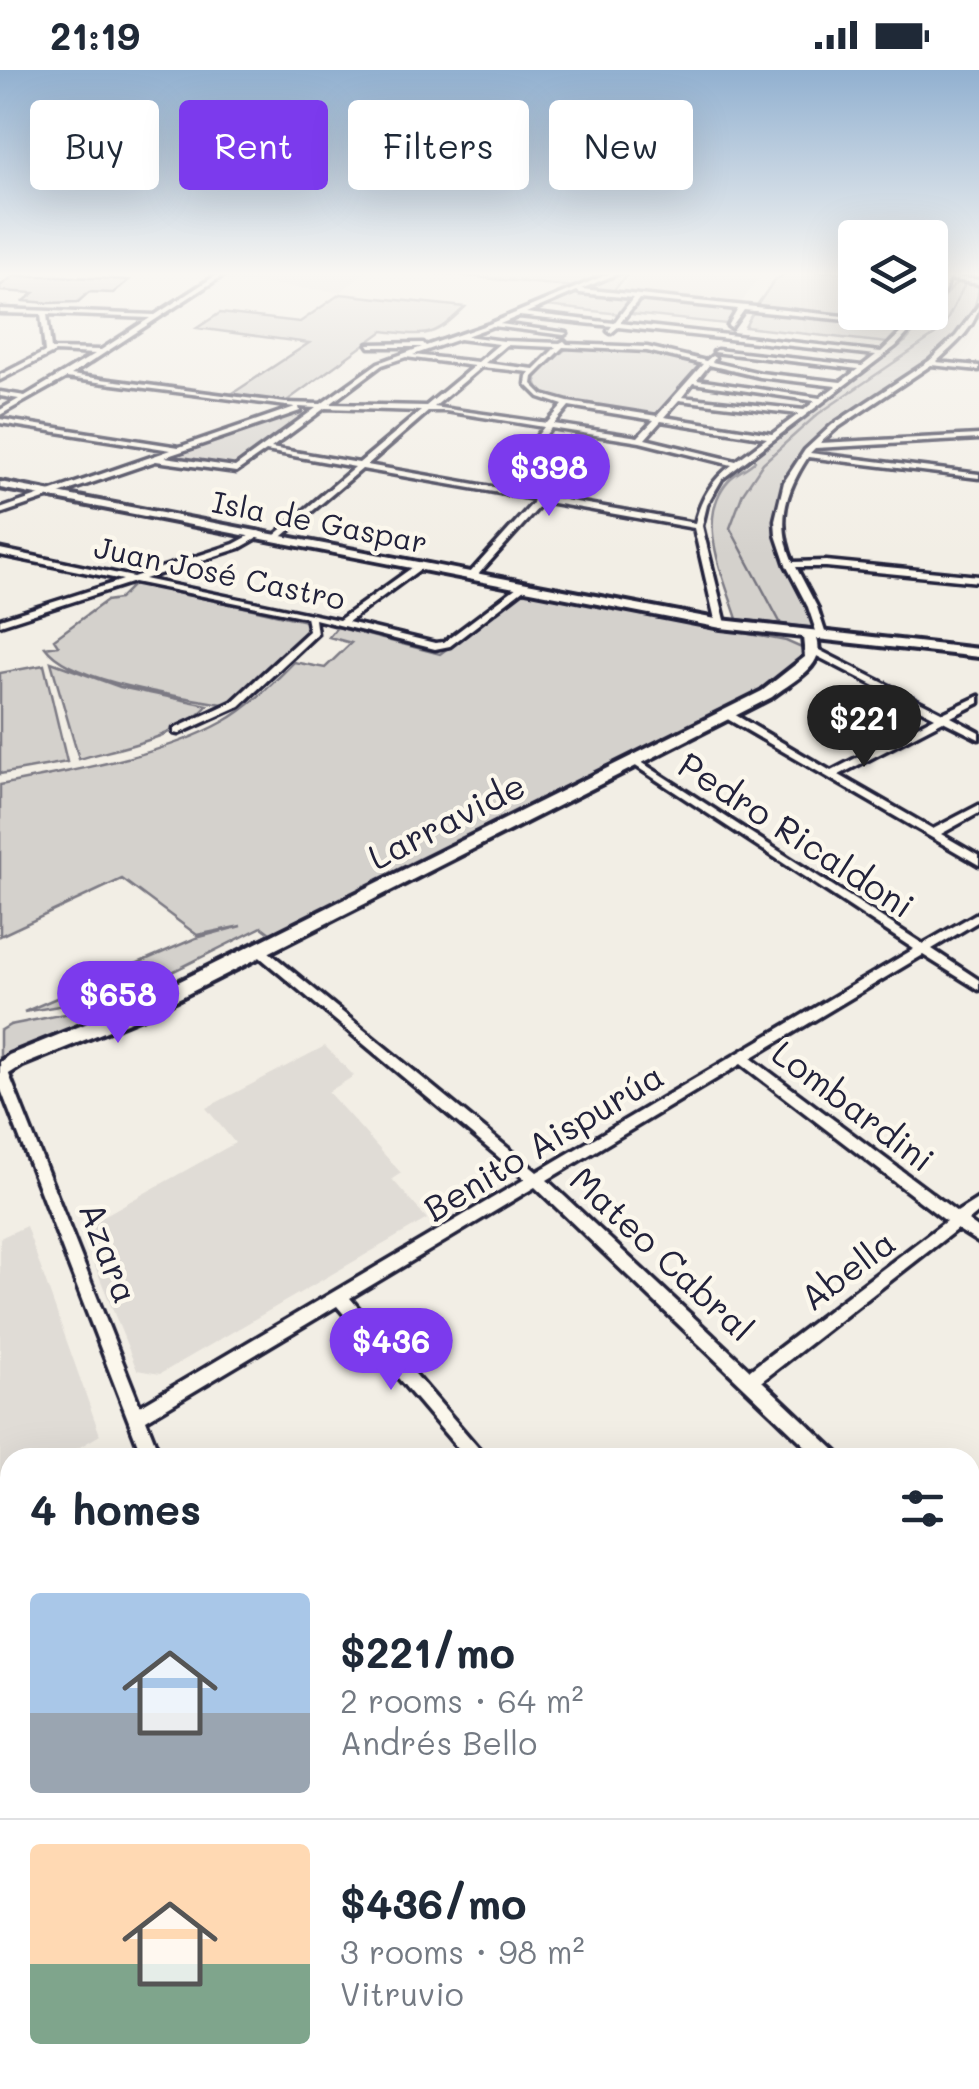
<!DOCTYPE html>
<html lang="en">
<head>
<meta charset="utf-8">
<style>
  body { margin:0; font-family:Mali,sans-serif; background:#f6f6f7; color:#1f2937; height:100vh; display:flex; flex-direction:column; font-size:38px; white-space:nowrap }
  * { box-sizing:border-box; margin:0 }
  p { font-size:32px; color:#747a83 }
  .icon { flex:none; width:55px; height:55px; fill:none; stroke:currentColor; stroke-width:2; stroke-linecap:round; stroke-linejoin:round }
  .map { position:relative; flex:1; overflow:hidden }
  .side { position:absolute; left:0px; top:1378px; width:980px; height:642px; display:flex; flex-direction:column; background:#fff; border-radius:30px 30px 0 0; box-shadow:0 10px 40px #0002 }
  .side>* { flex:none }
  .hud { position:absolute; left:30px; top:30px; width:920px; height:90px; display:flex; gap:20px }
  .buttons { position:absolute; left:838px; top:150px; display:grid; gap:20px }
  .buttons a { display:grid; place-items:center; width:110px; height:110px; border-radius:10px; background:#fff; box-shadow:0 10px 40px #0002; font-size:50px }
  .price { position:absolute; translate:-50% -85px; padding:0 22px; border-radius:35px; background:#7c3aed; color:#fff; font-size:32px; line-height:65px; filter:drop-shadow(0 2px 5px #0008) }
  .price::after { content:''; position:absolute; left:50%; top:60px; width:30px; height:22px; margin-left:-15px; background:inherit; clip-path:polygon(0 0,100% 0,50% 100%) }
  .price.selected { background:#222; color:#fff }
  ul { padding:0; list-style:none }
  li { display:flex; align-items:center; gap:30px; height:250px; padding:0 30px }
  li+li { border-top:2px solid #e0e1e3 }
  li span { display:grid; place-items:center; flex:none; width:280px; height:200px; border-radius:10px; color:#555 }
  li>.icon { margin-inline-start:auto }
  span .icon { width:120px; height:120px; fill:#fffc; stroke-width:1 }
  li b { font-size:42px }
  h2 { display:flex; justify-content:space-between; align-items:center; height:120px; padding:0 30px; font-size:42px }
  .tag { padding:0 35px; border-radius:10px; background:#fff; box-shadow:0 10px 40px #0002; font-size:35px; line-height:90px }
  .tag.selected { background:#7c3aed; color:#fff }
  .status { display:flex; justify-content:space-between; align-items:center; height:70px; padding:0 50px; background:#fff; direction:ltr }
  .status svg { height:28px; fill:currentColor }
  .map>svg:first-child { display:block }
  .built { fill:#e0dcd6 }
  .green { fill:#d4d1cc; stroke:#7b7a84; stroke-width:2.5 }
  .lines { fill:none; stroke-linecap:round; stroke-linejoin:round }
  .stream { stroke:#76747f; stroke-width:2.5 }
  .building { fill:#c2bebe; stroke:#22223b; stroke-width:2.5 }
  .street-casing { stroke:#22223b; stroke-width:7 }
  .secondary-casing { stroke:#22223b; stroke-width:8 }
  .street { fill:#fbf7ec; fill-rule:evenodd }
  .secondary { fill:#fbf7ec; fill-rule:evenodd }
  .labels { text-anchor:middle; dominant-baseline:central; stroke-width:9; stroke-linejoin:round; paint-order:stroke }
  .far-street-label { font-size:30px; fill:#22223b; stroke:#fbf7ec }
  .street-label { font-size:35px; fill:#22223b; stroke:#fbf7ec }
</style>
</head>
<body>
<div class="status"><b>21:19</b><svg viewBox="0 0 49 12"><path d="M0 12V9h3v3zM5 12V6h3v6zM10 12V3h3v9zM15 12V0h3v12zM26 1h20v11H26zM47 4h2v5h-2z"/></svg></div>
<div class="map">
<svg width="979" height="2019" viewBox="0 0 979 2019">
  <rect width="100%" height="100%" fill="#f2eee5"/>
  <filter id="ink" filterUnits="userSpaceOnUse"><feTurbulence type="fractalNoise" baseFrequency=".01" numOctaves="2"/><feDisplacementMap in="SourceGraphic" scale="20" xChannelSelector="R" yChannelSelector="G"/><feConvolveMatrix kernelMatrix="1 2 1 2 8 2 1 2 1" color-interpolation-filters="sRGB"/></filter>
  <g filter="url(#ink)">
    <path class="built" d="M237,202H366L340,222L224,210Z
      M634,202H696L758,208L740,235L618,223Z
      M325,976L354,1006L328,1022L401,1103L392,1109L427,1149L160,1304L137,1300L80,1159L235,1073L206,1038Z
      M26,1156L100,1365L63,1387L10,1388V1421L0,1428V1168Z"/>
    <path class="green" d="M426,202H630L613,221Z
      M788,202H855V242L918,243L909,251H901L755,238L774,211Z
      M958,211L979,213C979,295 820,331 784,415C778,429 773,444 775,459C778,493 803,527 815,558L737,549C724,507 694,448 729,410C736,402 747,399 755,391L751,385L906,271Z
      M574,222L632,227L620,244L546,236Z
      M340,224L465,237C432,269 427,266 383,261L284,333L230,325L309,273L197,258L220,243L300,252Z
      M643,228L736,238L726,254L631,244Z
      M754,240L902,256L887,273L745,257Z
      M569,276L640,280L701,294L657,344L651,345L558,330L539,320L535,306Z
      M304,339L313,340L234,398L173,389L186,380Z
      M135,513L306,551L308,563L228,635C184,627 70,613 45,577L58,575L54,569L106,531L119,529Z
      M524,521L786,571L804,579L807,585L780,611L749,629L274,866L262,857L128,924L24,942L196,868L241,856L197,865L122,809L0,866V715C70,701 160,687 223,652C250,637 273,613 294,592L325,598L351,573L329,567L337,557L440,584Z
      M51,592L120,617L208,635C178,669 121,677 79,689Z
      M44,595L67,692L0,704V603Z
      M268,864L272,867L141,933L0,989V961L10,955L135,930Z"/>
    <g class="lines">
      <path class="stream" d="M967,208L969,202
        M780,552L730,458L743,423L763,393L818,344L942,260L966,212"/>
    </g>
    <path class="building" d="M14,206H55L129,210L113,223L89,222L78,232L49,233L24,231L34,223L0,221V216Z"/>
    <g class="lines">
      <defs>
        <path id="street" d="M221,202H228L71,305L285,333L321,334L378,293L422,277H370L368,274L423,273L426,276L489,254L613,202H621L581,219L911,253L920,242H927L896,276L722,409L707,435L702,456L726,554L721,557L716,554L694,458L542,431L540,436L475,508H469V504L533,433L534,429L362,399L277,471L273,468L274,466L355,397L266,381L236,402L156,391L0,444V439L171,380L0,353V349L179,377L295,337L66,308L0,345V340L19,329L0,326V322L25,326L95,284L55,282L0,310V305L45,282L41,244L0,243V239L155,245ZM577,221L580,223L633,228L614,253L526,243ZM639,229L738,239L728,256L731,258L744,240L908,256L881,282L620,253ZM47,244L150,248L101,280L51,279ZM519,246L612,256L608,261L611,263L618,257L876,285L862,296L717,280L714,282L858,299L841,312L760,303L712,292L715,288L712,286L706,291L647,277L567,274L564,271L560,273L504,271L466,266L493,256L564,265L567,263L500,254ZM459,269L499,274L478,292L413,285ZM506,275L556,277L534,299L485,293ZM563,277L647,281L703,294L657,346L568,332L543,325L532,314L533,307ZM406,287L474,296L426,336L330,334L382,295ZM709,295L760,307L836,316L820,328L697,310ZM481,297L530,302L527,306L526,314L539,327L563,335L547,353L434,337ZM693,313L815,331L804,340L682,327ZM679,330L799,344L772,364L664,347ZM569,336L654,350L638,367L554,354ZM299,337L316,338L235,397L165,387L300,341ZM325,338L421,341L359,393L271,378ZM429,341H446L544,357C528,377 512,401 532,424L367,395ZM661,351L767,368L736,391L645,369ZM551,358L640,372L732,395C712,410 701,428 695,453L542,426C519,400 532,382 551,358Z
          M946,202H950V206L979,210V214L949,209L945,220L930,237C930,227 940,218 943,209L930,207V203L944,205Z
          M979,235C975,259 953,276 936,292L979,296V300L931,295L837,358L820,373L979,365V369L815,378L810,383L979,404V408L808,387C785,422 776,452 793,492L826,491L979,506V512L826,497H796L817,537L826,565L818,567L808,537L786,495L776,465L775,450L784,412L805,380L832,355L929,291L956,266Z
          M258,461L261,462V466L240,478L144,509L339,550L420,492L424,495L423,497L348,552L435,573L444,572L521,514L528,516L450,576L435,579L315,549L317,564L240,636L178,664L174,663V659L232,632L309,561L306,547L134,512L0,555V549L123,510L0,485V479L133,507L234,474Z
          M811,579H817L943,643L979,626V633L951,647L979,662V669L943,651L839,705L933,759L979,735V743L941,764L979,786V795L724,647V643H732L831,701L935,647L811,583Z
          M635,688L923,874L979,842V851L932,879L979,910V920L923,885L751,988L957,1142L979,1128V1142L968,1151L979,1159V1173L957,1159L762,1311L837,1382L840,1388H818L535,1117L350,1228L487,1388H466L337,1236L146,1350L161,1388H143L0,1017V997L6,998L8,1002L140,1336L525,1109L255,883L253,880L255,877H263L537,1102L914,879L631,693L630,691ZM741,994L946,1151L750,1300L547,1110Z
          M970,1513L979,1517V1539L970,1535Z
          M10,1718V1741L0,1745V1722Z
          M194,2010H223L219,2019H190Z
          M519,2010H545L549,2019H523Z"/>
        <path id="secondary" d="M0,412L721,550L979,579V587L817,569C826,597 792,611 772,627L146,945L23,995L1,1009L0,992L9,985L132,935L762,621L805,587L803,567L721,558L0,418Z
          M979,1625V1660L970,1664V1629Z
          M609,2010H649L645,2019H606Z"/>
      </defs>
      <use href="#street" class="street-casing"/>
      <use href="#secondary" class="secondary-casing"/>
      <use href="#street" class="street"/>
      <use href="#secondary" class="secondary"/>
    </g>
  </g>
  <linearGradient id="sky" x2="0" y2="1"><stop stop-color="#91b0d0"/><stop offset="0.42" stop-color="#f9f7f3"/><stop offset="1" stop-color="#f9f7f3" stop-opacity="0"/></linearGradient>
  <rect width="979" height="485" fill="url(#sky)"/>
  <g class="labels">
    <g class="far-street-label">
      <text transform="translate(320 451) rotate(11)">Isla de Gaspar</text>
      <text transform="translate(220 502) rotate(12)">Juan José Castro</text>
    </g>
    <g class="street-label">
      <text transform="translate(446 750) rotate(-27)">Larravide</text>
      <text transform="translate(797 764) rotate(33)">Pedro Ricaldoni</text>
      <text transform="translate(854 1035) rotate(37)">Lombardini</text>
      <text transform="translate(543 1071) rotate(-31)">Benito Aispurúa</text>
      <text transform="translate(110 1182) rotate(69)">Azara</text>
      <text transform="translate(663 1183) rotate(43)">Mateo Cabral</text>
      <text transform="translate(847 1199) rotate(-37)">Abella</text>
    </g>
  </g>
</svg>
<div class="buttons">
<a><svg class="icon" aria-label="layers" viewBox="0 0 24 24"><path d="M12 4l9 5-9 5-9-5zM3 14l9 5 9-5"/></svg></a>
</div>
<b class="price" style="left:549px;top:449px">$398</b>
<b class="price selected" style="left:864px;top:700px">$221</b>
<b class="price" style="left:118px;top:976px">$658</b>
<b class="price" style="left:391px;top:1323px">$436</b>
<div class="hud">
<a class="tag">Buy</a>
<a class="tag selected">Rent</a>
<a class="tag">Filters</a>
<a class="tag">New</a>
</div>
<section class="side">
<h2>4 homes<svg class="icon" aria-label="filters" viewBox="0 0 24 24"><path d="M4 7h16M4 17h16"/><circle cx="9" cy="7" r="2"/><circle cx="15" cy="17" r="2"/></svg></h2>
<ul>
<li><span style="background:linear-gradient(#a9c7e8 60%,#9aa5b1 0)"><svg class="icon" aria-label="home" viewBox="0 0 24 24"><path d="M3 11l9-7 9 7M6 9v11h12V9"/></svg></span><div><b>$221/mo</b><p>2 rooms · 64 m²</p><p>Andrés Bello</p></div></li>
<li><span style="background:linear-gradient(#ffd9b3 60%,#7fa58c 0)"><svg class="icon" aria-label="home" viewBox="0 0 24 24"><path d="M3 11l9-7 9 7M6 9v11h12V9"/></svg></span><div><b>$436/mo</b><p>3 rooms · 98 m²</p><p>Vitruvio</p></div></li>
</ul>
</section>
</div>
</body>
</html>
